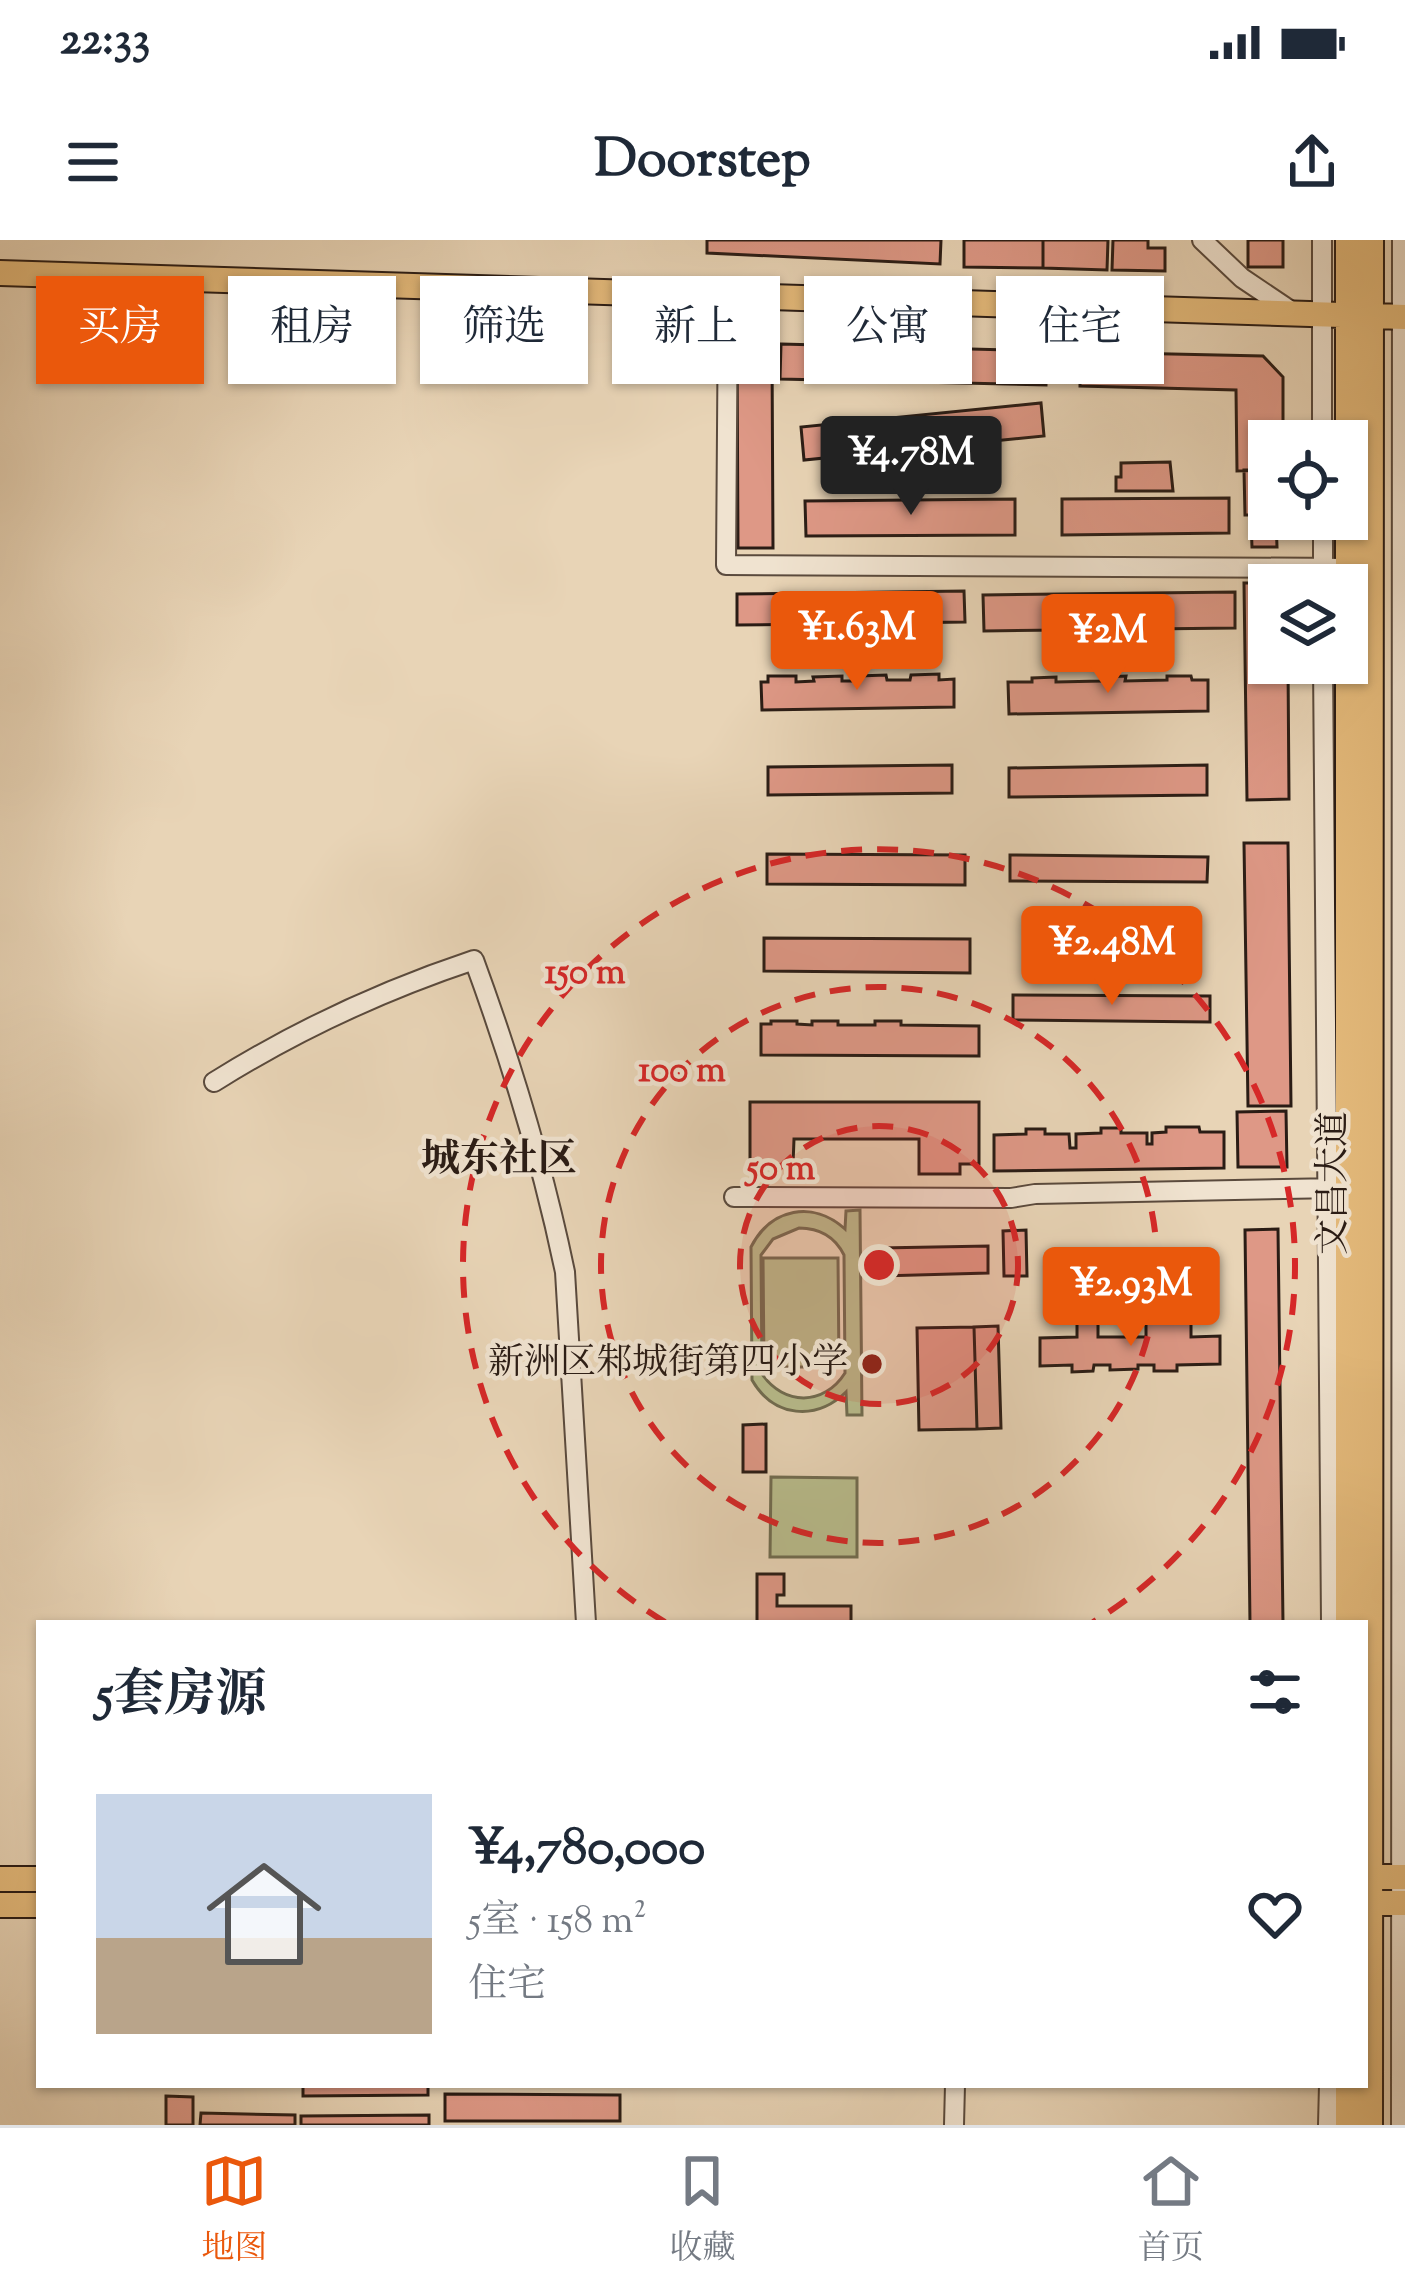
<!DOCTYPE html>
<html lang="zh">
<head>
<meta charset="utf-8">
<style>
  body { margin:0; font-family:"Sorts Mill Goudy","Noto Serif SC",serif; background:#f2f2f3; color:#1f2937; height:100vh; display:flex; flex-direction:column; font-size:45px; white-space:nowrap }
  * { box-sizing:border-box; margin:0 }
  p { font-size:39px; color:#747a83 }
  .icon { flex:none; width:66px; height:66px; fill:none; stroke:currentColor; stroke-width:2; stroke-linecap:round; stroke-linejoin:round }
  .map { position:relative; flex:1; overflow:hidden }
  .drawer { position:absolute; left:36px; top:1380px; width:1332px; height:468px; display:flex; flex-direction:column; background:#fff; border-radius:0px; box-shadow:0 3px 9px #0004 }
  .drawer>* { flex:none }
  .top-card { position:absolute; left:36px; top:36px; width:1335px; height:108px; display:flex; gap:24px }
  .buttons { position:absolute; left:1248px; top:180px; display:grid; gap:24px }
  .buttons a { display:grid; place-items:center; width:120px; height:120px; border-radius:0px; background:#fff; box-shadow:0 3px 9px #0004; font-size:60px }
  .price { position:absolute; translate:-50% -102px; padding:0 27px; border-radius:12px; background:#ea580c; color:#fff; font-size:39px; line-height:78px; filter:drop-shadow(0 3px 6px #0008) }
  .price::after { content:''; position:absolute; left:50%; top:72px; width:36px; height:27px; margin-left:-18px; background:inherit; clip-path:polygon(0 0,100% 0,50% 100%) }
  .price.on { background:#222; color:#fff }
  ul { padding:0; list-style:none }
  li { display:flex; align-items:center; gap:36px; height:300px; padding:0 60px }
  li span { display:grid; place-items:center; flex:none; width:336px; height:240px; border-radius:0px; color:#555 }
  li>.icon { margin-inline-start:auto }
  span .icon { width:144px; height:144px; fill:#fffc; stroke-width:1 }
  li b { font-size:51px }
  h2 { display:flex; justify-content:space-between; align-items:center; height:144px; padding:0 60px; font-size:51px }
  .chip { padding:0 42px; border-radius:0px; background:#fff; box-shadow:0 3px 9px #0004; font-size:42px; line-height:108px }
  .chip.on { background:#ea580c; color:#fff }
  .status { display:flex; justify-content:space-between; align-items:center; height:84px; padding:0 60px; background:#fff; direction:ltr }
  .status svg { height:33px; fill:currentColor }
  header { display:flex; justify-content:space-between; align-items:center; height:156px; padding:0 60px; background:#fff; font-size:54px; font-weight:800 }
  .tabs { display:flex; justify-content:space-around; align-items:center; height:168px; border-top:3px solid #e0e1e3; background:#fff; font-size:33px; color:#747a83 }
  .tabs a { display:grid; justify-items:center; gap:6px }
  .tabs .on { color:#ea580c }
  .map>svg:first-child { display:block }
  .green { fill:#b8bc8c; stroke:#716c50; stroke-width:3; fill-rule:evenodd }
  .building { fill:#de9886; stroke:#2a1c15; stroke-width:3 }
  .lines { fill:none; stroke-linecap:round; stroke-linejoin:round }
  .minor-casing { stroke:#5a4a3d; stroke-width:22 }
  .major-casing { stroke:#2a1c15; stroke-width:28 }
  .minor { stroke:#f0e3d0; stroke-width:18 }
  .major { stroke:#e4ba7b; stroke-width:24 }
  .ring { fill:none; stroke:#d62828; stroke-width:6; stroke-dasharray:21 15 }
  .poi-dot { fill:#8f2418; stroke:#f0e3d0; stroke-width:4.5 }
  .labels { text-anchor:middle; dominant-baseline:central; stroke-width:9; stroke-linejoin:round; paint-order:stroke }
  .street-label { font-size:36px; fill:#2a1c15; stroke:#f0e3d0 }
  .poi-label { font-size:36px; fill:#2a1c15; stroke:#f0e3d0; text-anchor:end }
  .neighbourhood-label { font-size:39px; font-weight:bold; fill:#2a1c15; stroke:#f0e3d0 }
  .centre { fill:#d62828; stroke:#f0e3d0; stroke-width:6 }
  .ring-label { font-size:36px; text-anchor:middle; font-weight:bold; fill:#d62828; stroke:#f0e3d0; stroke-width:9; stroke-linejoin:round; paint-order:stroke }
</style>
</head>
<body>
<div class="status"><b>22:33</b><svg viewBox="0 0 49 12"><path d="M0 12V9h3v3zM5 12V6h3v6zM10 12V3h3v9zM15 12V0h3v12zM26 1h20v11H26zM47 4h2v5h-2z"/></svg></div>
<header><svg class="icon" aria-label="menu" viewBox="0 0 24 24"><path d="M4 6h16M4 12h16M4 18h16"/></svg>Doorstep<svg class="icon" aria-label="share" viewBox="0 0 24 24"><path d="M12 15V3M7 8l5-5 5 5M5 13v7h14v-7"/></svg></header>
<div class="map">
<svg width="1405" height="1885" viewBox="0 0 1405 1885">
  <rect width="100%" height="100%" fill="#e8d4b6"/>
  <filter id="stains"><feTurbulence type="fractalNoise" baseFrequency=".00167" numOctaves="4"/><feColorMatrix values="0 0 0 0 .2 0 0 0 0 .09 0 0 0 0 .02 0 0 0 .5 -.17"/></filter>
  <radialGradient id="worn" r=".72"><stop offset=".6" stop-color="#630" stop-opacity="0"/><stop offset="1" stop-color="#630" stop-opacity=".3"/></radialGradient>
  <path class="green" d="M860,970L862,1175H847L846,1152C816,1181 774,1178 752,1140L751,1007C771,968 813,960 845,989L846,971ZM799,988C820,988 835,997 844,1015L845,1133C824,1166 784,1166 762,1134L761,1015L773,999Z
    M763,1018H838L839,1127H764Z
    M771,1237L857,1238V1317H770Z"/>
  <path class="building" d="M707,0H941L940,24L707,13Z
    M964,0H1043V28L964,27Z
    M1043,0H1108L1107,30L1043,28Z
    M1113,0H1148V8H1165V31L1112,30Z
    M1248,0H1283V27H1248Z
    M781,104L1047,111L1046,145L780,139Z
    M737,110H772L773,308H738Z
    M1080,112L1263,116L1283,137V201H1269V230L1237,231L1236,150L1080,146Z
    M1041,163L1044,196L804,220L801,187Z
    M1170,222L1173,251H1116V237H1121V223Z
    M1244,230H1269V275H1245Z
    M1229,258V293L1062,295V259Z
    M1015,259V295L806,296L805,261Z
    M1276,279L1277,307H1252L1251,280Z
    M1244,343H1287V345H1269V423H1288L1289,559L1247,560Z
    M964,351L965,382L737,385V354Z
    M1235,352V388L984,391L983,355Z
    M939,434V440L954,439V467L762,470L761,442H768V436H796V442L814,441L813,437L842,436V441H858V436L886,435L887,440H910L911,435Z
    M1126,436L1125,441L1167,440V436H1191L1192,440H1208V471L1009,474L1008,442H1032V438L1056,437V442L1101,441V437Z
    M952,525V553L768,555V527Z
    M1207,525V555L1009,557V528Z
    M1244,603H1288L1291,866H1248Z
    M767,614L965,615V645L767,644Z
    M1010,615L1208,617L1207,642L1010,641Z
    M764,698L970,699V733L764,731Z
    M1013,755L1210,756V782L1013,780Z
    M771,781H797V784L812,785V781H838V785H875V781H901V785L979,786V816L761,815V784H771Z
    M750,862H979V924H960V934H919V899H794L793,925H750Z
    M1286,871L1287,927H1238L1237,872Z
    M1166,887H1199L1200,892H1224V928L994,931V895L1026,894V889H1045V894H1069L1070,908H1076V894L1101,893V888H1121V893H1147V904H1152V893L1166,892Z
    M1278,989L1283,1383H1250L1245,990Z
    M1026,990L1027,1036H1004L1003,991Z
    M988,1006V1033L881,1036L880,1008Z
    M1077,1083H1098V1097H1146V1083H1191V1097L1220,1096V1124L1177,1125V1131H1154V1125H1138V1129L1110,1130V1125H1094L1093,1131L1072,1132V1125L1040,1126V1098L1077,1097Z
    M998,1086L1001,1188L977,1189L974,1087Z
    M974,1087L977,1189L919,1190L917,1088Z
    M766,1184V1232H743V1185Z
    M757,1334H784V1355H777V1366H851V1383H757Z
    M303,1845H428V1855L303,1856Z
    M445,1854L620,1855V1881H445Z
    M166,1856L193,1857V1885H166Z
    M201,1873L295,1875V1885H200Z
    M429,1875V1885H301V1876Z"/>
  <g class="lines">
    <defs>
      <path id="minor" d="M1202,0L1242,38L1294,73
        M1322,0V201
        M728,56L726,325L1348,328
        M1323,279V345
        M1323,423L1331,1383
        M214,842C297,790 381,751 474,720C511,821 543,926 565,1032L586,1383
        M734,957L1011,958L1035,954L1338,948
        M954,1885L955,1845
        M1328,1885L1329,1845
        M1401,1885L1402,0"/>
      <path id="major" d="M0,33L1405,77
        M1348,1383V0
        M1365,1637H1405
        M0,1639H39
        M1365,1663H1405
        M0,1665H39
        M1348,1885V1845
        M1370,1885L1371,0"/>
    </defs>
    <use href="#minor" class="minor-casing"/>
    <use href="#major" class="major-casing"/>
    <use href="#minor" class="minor"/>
    <use href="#major" class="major"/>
  </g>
  <circle cx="879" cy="1025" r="139" fill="#d62828" fill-opacity=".12"/>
  <g class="ring">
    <circle cx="879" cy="1025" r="139"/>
    <circle cx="879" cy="1025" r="278"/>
    <path d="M665 1382A416 416 0 1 1 1093 1382"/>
  </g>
  <circle class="poi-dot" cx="872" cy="1124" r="12"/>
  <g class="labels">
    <g class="street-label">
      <text transform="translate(1335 943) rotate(-90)">文昌大道</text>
    </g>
    <g class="poi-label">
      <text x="848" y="1124">新洲区邾城街第四小学</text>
    </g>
    <g class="neighbourhood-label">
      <text x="499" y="922">城东社区</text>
    </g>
  </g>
  <circle cx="879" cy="1025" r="18" class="centre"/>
  <g class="ring-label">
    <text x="585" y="743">150 m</text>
    <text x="682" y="841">100 m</text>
    <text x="781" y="939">50 m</text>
  </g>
  <rect width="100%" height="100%" filter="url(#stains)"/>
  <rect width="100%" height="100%" fill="url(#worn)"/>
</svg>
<div class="buttons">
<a><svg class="icon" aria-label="locate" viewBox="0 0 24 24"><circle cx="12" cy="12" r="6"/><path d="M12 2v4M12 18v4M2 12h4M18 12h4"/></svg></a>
<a><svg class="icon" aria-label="layers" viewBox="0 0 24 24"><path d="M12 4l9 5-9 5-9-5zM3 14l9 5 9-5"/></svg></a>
</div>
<b class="price on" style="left:911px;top:278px">¥4.78M</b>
<b class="price" style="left:857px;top:453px">¥1.63M</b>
<b class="price" style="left:1108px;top:456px">¥2M</b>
<b class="price" style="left:1112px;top:768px">¥2.48M</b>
<b class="price" style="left:1131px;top:1109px">¥2.93M</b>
<div class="top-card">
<a class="chip on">买房</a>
<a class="chip">租房</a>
<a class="chip">筛选</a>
<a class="chip">新上</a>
<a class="chip">公寓</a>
<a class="chip">住宅</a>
</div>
<section class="drawer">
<h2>5套房源<svg class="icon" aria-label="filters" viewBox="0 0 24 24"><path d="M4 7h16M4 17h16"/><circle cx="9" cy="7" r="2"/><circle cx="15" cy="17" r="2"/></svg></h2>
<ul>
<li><span style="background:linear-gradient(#c9d6e8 60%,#b9a48a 0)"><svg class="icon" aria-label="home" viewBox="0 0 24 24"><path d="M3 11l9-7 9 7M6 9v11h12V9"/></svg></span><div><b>¥4,780,000</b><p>5室 · 158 m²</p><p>住宅</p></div><svg class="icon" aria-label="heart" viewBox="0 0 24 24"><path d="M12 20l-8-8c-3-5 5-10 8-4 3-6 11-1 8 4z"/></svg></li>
</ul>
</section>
</div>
<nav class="tabs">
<a class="on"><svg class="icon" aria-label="map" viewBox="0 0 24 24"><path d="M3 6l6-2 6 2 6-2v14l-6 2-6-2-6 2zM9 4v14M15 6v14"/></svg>地图</a>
<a><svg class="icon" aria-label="saved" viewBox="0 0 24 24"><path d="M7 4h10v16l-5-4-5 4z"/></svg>收藏</a>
<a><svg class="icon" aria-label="home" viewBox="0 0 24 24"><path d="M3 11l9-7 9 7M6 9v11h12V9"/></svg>首页</a>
</nav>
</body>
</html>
